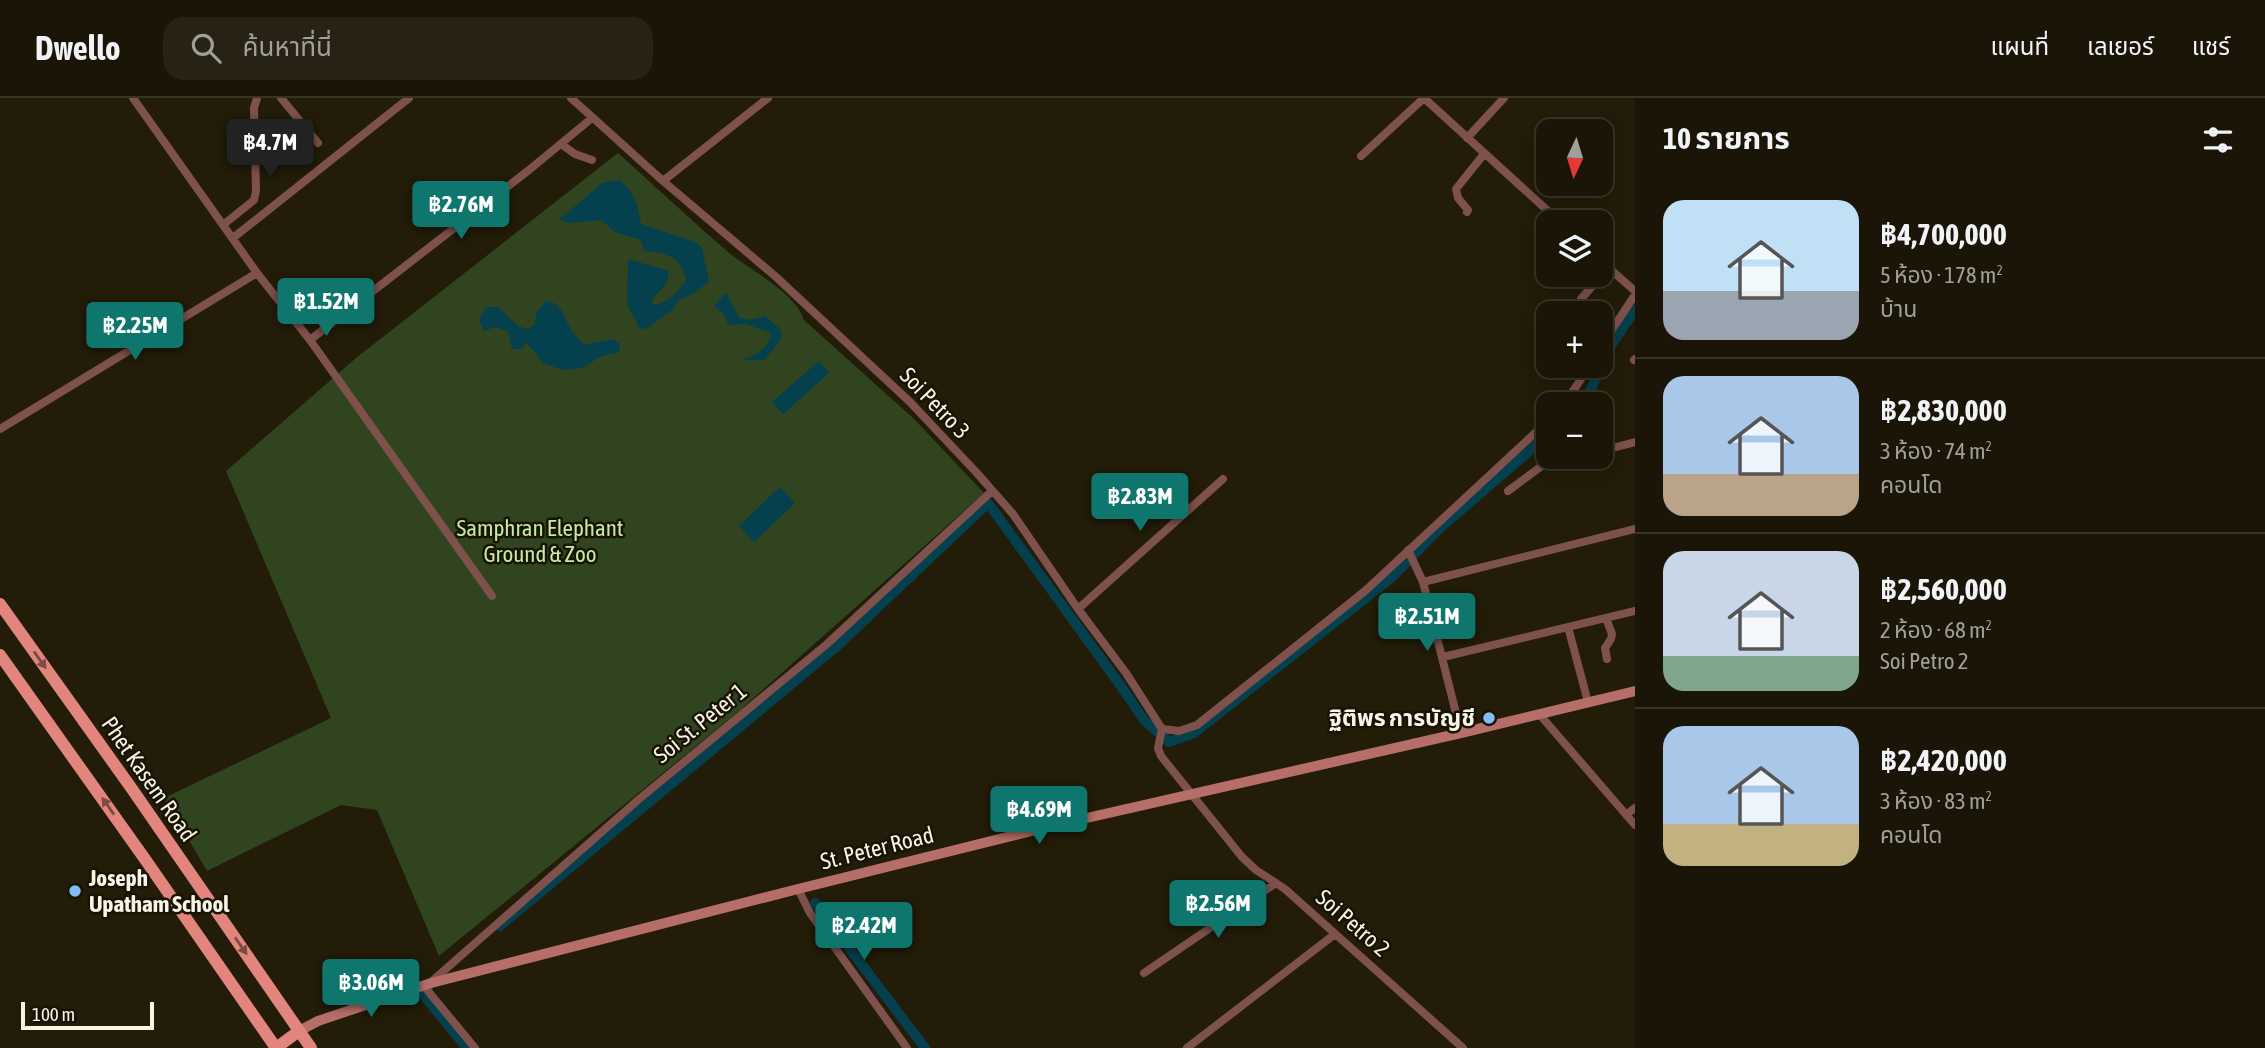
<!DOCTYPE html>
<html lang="th">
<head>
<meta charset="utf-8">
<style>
  body { margin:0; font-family:"Asap Condensed","Noto Sans Thai",sans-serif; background:#272214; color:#f1f3f6; height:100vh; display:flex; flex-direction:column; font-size:26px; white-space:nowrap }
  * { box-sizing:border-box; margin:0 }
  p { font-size:23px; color:#9f9f9b }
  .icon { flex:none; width:38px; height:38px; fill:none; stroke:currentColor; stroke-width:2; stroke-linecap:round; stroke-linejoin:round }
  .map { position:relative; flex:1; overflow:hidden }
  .panel { display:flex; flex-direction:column; background:#1a1506; width:630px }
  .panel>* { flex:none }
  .needle { width:46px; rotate:184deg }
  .controls { position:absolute; left:1536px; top:21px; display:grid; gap:14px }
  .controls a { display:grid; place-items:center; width:77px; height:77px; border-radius:14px; background:#1a1506; box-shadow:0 4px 18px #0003,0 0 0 2px #383428; font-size:35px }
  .scale { position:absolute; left:21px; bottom:18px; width:133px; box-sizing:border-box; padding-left:7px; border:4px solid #f8f4e7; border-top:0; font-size:19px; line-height:24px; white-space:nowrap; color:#f8f4e7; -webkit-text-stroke:5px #181302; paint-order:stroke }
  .price { position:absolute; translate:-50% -60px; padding:0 16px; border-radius:7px; background:#0f766e; color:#fff; font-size:23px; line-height:46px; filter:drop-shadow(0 2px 4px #0008) }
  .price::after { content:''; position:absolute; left:50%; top:42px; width:21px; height:16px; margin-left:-10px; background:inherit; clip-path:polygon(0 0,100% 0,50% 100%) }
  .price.on { background:#222; color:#fff }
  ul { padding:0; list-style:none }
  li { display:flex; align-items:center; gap:21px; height:175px; padding:0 28px }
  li+li { border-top:2px solid #383428 }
  li span { display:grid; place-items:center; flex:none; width:196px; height:140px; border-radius:21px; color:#555 }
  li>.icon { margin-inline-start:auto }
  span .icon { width:84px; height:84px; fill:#fffc; stroke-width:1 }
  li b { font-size:30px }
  h2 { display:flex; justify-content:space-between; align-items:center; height:84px; padding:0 28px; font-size:30px }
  header { display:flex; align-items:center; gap:42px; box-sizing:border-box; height:98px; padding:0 35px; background:#1a1506; border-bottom:2px solid #383428 }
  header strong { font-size:33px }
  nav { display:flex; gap:38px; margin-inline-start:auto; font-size:24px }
  .search { width:490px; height:63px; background:#272214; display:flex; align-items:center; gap:18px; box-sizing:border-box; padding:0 24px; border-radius:21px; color:#9f9f9b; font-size:26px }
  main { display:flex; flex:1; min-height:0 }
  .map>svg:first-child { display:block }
  .green { fill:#314420 }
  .water { fill:#04404d }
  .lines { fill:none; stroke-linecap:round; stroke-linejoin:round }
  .canal { stroke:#04404d; stroke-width:10 }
  .street { stroke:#7e514d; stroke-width:8 }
  .secondary { stroke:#b66f68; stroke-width:10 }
  .primary { stroke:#e1857d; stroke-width:12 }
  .oneway { fill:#7c4c40 }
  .poi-dot { fill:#7fbdf9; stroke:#181302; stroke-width:2.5 }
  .labels { text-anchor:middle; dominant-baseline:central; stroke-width:5; stroke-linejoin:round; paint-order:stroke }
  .street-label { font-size:23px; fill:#f8f4e7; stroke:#181302 }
  .park-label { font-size:23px; fill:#c2eaa2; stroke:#181302 }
  .poi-label { font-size:23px; font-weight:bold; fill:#f8f4e7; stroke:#181302; text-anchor:end }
</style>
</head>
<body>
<header>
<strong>Dwello</strong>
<div class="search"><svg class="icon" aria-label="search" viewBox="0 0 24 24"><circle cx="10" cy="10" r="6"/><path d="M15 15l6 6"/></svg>ค้นหาที่นี่</div>
<nav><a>แผนที่</a><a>เลเยอร์</a><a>แชร์</a></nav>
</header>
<main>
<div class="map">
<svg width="1635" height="950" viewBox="0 0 1635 950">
  <rect width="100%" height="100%" fill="#221c08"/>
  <path class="green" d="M618,55C655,88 691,122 728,154C750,172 796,195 804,222L913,320L984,395L739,613L439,858L377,712L341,707L207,773L164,700L331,620L226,373L356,260Z"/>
  <path class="water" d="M619,82C635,94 638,108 641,126L695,144L702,150L709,183L693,196L680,201L673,211L648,230L640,231L627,206L628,161L669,173L667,184L652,202V207C666,207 679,193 686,182C680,158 668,155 644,153L641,142L615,134L601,122L571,125L559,122L602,85Z
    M726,195L739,219L749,222L765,218L780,231L782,239L765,262H741C756,257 769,251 771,235L746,226L728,227L725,218L714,208Z
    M546,203C564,205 563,220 572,233C575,237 580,242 584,247L613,241L620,246L619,254L601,258L583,270L563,272L543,265L526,244L522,251H512L508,233L495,229L484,233L479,222L486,209H498L518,228L528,231L535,226L536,215Z
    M819,263L829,275L783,316L772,304Z
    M780,389L795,405L754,444L739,428Z"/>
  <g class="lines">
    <path class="canal" d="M1581,306L1588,297L1612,246L1635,212
      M815,805L925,950
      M500,828L835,550L988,405L1123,591L1144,622L1169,644L1194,635L1391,480L1439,431L1549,336
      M430,887L421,894L467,950"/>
    <path class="street" d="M133,0L257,175L310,242L492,498
      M281,0L318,45
      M571,0L663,83L775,178L910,304L976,374L1013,416L1078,511L1126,575L1162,631L1158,650L1161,658L1242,759L1256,772L1285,791L1463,950
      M1467,40L1504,0
      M561,46L575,56L592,62
      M1361,58L1424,0L1560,124
      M663,83L768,0
      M1467,114L1468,112L1458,100L1456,91L1484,56
      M223,127L254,102L256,93L254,10L257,0
      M233,140L409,0
      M1601,163L1635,193
      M1586,215L1580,205L1581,201L1608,170
      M310,242L529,72L592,20
      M1601,248L1635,197
      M1634,262L1635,261
      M1564,306L1590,268
      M0,331L257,175
      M1601,353L1635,344
      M1508,393L1543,367L1577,359
      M1408,452L1423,484L1461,635
      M1423,484L1635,431
      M1078,511L1223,381
      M1606,520L1612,536L1611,541L1605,550L1607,561
      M1568,529L1588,604
      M1443,559L1635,513
      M1540,617L1635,727
      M1162,631L1179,633L1197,627L1365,493L1549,322
      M1626,717L1635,710
      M798,791L810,815L907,950
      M1144,875L1276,785
      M431,884L638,702L827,546L992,393
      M423,887L475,950
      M1187,950L1335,836"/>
    <path class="secondary" d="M299,933L318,923L431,885L798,791L1056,727L1461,635L1635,593"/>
    <path class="primary" d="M0,506L132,691L311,950
      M0,557L147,764L276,950
      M276,950L299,933"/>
  </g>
  <defs><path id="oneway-solid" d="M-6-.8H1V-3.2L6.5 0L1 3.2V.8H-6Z" transform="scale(1.75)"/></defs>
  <g class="oneway">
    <use href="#oneway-solid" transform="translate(40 562) rotate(55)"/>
    <use href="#oneway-solid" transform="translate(108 708) rotate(-125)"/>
    <use href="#oneway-solid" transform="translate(241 848) rotate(55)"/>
  </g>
  <g class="poi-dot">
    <circle cx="1489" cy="620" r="7"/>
    <circle cx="75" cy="793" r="7"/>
  </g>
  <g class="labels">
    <g class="street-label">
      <text transform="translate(935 305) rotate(46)">Soi Petro 3</text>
      <text transform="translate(700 625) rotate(-39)">Soi St. Peter 1</text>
      <text transform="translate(149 681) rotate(55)">Phet Kasem Road</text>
      <text transform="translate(877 750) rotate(-14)">St. Peter Road</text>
      <text transform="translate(1353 825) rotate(41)">Soi Petro 2</text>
    </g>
    <g class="park-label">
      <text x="540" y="430">Samphran Elephant<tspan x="540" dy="26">Ground &amp; Zoo</tspan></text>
    </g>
    <g class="poi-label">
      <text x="1475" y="620">ฐิติพร การบัญชี</text>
      <text x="89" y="780" text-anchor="start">Joseph<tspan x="89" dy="26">Upatham School</tspan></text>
    </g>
  </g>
</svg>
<div class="controls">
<a><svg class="needle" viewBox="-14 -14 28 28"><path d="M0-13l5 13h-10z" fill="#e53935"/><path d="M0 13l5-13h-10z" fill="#9f9f9b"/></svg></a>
<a><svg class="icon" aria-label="layers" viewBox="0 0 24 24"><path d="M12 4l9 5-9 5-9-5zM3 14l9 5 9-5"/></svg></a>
<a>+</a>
<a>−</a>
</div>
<div class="scale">100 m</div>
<b class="price on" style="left:270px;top:81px">฿4.7M</b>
<b class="price" style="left:461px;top:143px">฿2.76M</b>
<b class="price" style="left:326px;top:240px">฿1.52M</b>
<b class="price" style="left:135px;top:264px">฿2.25M</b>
<b class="price" style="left:1140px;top:435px">฿2.83M</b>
<b class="price" style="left:1427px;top:555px">฿2.51M</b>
<b class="price" style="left:1039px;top:748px">฿4.69M</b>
<b class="price" style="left:1218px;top:842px">฿2.56M</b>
<b class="price" style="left:864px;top:864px">฿2.42M</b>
<b class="price" style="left:371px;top:921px">฿3.06M</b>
</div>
<section class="panel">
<h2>10 รายการ<svg class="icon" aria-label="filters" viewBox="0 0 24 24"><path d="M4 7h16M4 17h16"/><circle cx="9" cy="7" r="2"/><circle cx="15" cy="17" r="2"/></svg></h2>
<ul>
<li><span style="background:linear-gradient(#bfe0f5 65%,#9aa5b1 0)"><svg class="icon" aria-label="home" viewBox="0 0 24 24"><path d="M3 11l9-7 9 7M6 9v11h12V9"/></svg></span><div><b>฿4,700,000</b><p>5 ห้อง · 178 m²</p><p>บ้าน</p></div></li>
<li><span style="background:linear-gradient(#a9c7e8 70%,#b9a48a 0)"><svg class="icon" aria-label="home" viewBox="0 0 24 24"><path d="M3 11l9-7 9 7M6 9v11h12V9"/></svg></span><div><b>฿2,830,000</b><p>3 ห้อง · 74 m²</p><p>คอนโด</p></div></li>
<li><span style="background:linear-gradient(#c9d6e8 75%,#7fa58c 0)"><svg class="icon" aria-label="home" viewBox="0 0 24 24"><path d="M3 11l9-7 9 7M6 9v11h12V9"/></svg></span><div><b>฿2,560,000</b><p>2 ห้อง · 68 m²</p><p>Soi Petro 2</p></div></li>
<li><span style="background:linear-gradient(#a9c7e8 70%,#c2b280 0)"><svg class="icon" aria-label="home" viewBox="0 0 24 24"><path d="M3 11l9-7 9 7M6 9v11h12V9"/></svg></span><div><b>฿2,420,000</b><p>3 ห้อง · 83 m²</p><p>คอนโด</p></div></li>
</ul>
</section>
</main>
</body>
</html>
